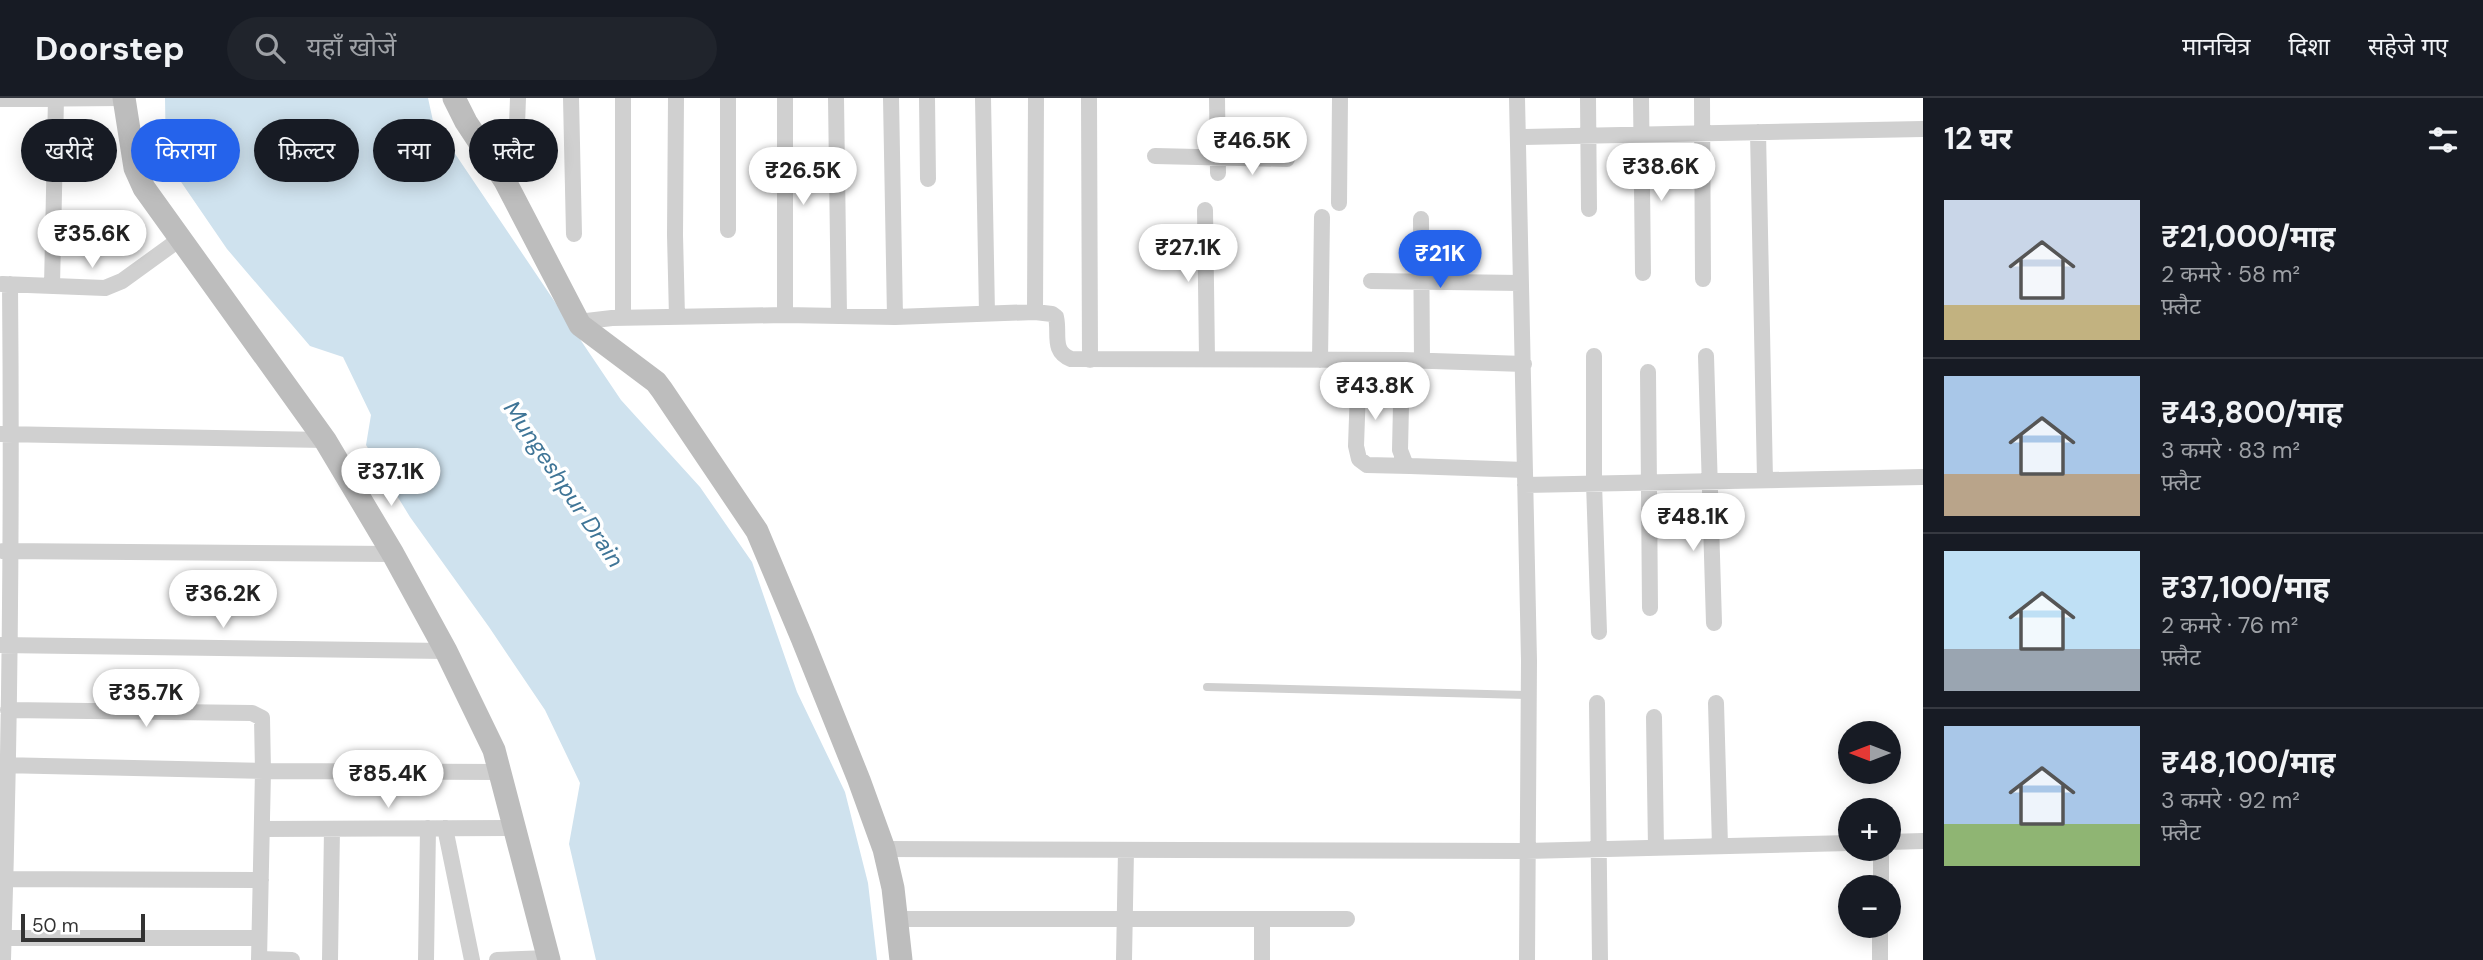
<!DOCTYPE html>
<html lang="hi">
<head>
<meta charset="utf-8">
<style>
  body { margin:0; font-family:"DM Sans","Noto Sans Devanagari",sans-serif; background:#20242c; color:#f1f3f6; height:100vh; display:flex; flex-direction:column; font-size:26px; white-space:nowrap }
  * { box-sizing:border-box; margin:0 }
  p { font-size:23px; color:#9ea1a6 }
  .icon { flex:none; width:38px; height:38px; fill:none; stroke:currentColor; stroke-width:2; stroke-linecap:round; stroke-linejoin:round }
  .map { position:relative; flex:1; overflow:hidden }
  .sheet { display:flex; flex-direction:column; background:#171b24; width:560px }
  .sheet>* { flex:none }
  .guide { position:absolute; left:21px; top:21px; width:665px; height:63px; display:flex; gap:14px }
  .needle { width:46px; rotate:270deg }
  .buttons { position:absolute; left:1838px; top:623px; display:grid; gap:14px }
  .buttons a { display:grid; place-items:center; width:63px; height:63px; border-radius:50%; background:#171b24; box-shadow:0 4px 18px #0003; font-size:35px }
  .scale { position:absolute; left:21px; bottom:18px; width:124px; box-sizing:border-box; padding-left:7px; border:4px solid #333; border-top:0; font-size:19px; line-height:24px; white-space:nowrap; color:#333; -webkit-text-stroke:5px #fff; paint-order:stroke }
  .price { position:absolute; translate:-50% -60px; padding:0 16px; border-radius:24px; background:#fff; color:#222; font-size:23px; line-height:46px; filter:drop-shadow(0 2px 4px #0008) }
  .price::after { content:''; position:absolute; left:50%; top:42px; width:21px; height:16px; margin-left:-10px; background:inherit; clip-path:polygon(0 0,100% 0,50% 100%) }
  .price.on { background:#2563eb; color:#fff }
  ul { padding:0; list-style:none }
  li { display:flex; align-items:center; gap:21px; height:175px; padding:0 21px }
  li+li { border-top:2px solid #363941 }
  li span { display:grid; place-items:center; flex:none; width:196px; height:140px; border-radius:0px; color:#555 }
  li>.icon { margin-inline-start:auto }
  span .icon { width:84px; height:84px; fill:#fffc; stroke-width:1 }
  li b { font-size:30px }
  h2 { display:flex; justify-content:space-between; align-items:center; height:84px; padding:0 21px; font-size:30px }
  .chip { padding:0 24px; border-radius:32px; background:#171b24; box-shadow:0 4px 18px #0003; font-size:24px; line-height:63px }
  .chip.on { background:#2563eb; color:#fff }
  header { display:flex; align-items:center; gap:42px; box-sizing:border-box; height:98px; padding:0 35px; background:#171b24; border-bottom:2px solid #363941 }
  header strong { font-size:33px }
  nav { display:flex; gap:38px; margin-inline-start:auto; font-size:24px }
  .search { width:490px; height:63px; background:#20242c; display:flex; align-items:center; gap:18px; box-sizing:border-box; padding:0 24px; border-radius:38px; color:#9ea1a6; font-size:26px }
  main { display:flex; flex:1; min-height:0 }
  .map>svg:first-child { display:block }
  .water { fill:#cfe2ee }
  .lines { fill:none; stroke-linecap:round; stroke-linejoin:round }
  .lane { stroke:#d0d0d0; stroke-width:8 }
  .street { stroke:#d0d0d0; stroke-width:16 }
  .secondary { stroke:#bdbdbd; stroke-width:23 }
  .labels { text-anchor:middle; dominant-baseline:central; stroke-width:7; stroke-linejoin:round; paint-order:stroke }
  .water-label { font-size:23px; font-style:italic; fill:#3f7597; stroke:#fff }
</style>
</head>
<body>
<header>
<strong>Doorstep</strong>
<div class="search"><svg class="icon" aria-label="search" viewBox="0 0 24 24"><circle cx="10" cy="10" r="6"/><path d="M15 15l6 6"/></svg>यहाँ खोजें</div>
<nav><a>मानचित्र</a><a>दिशा</a><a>सहेजे गए</a></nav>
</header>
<main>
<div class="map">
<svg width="1923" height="862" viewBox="0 0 1923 862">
  <rect width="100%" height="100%" fill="#fff"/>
  <path class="water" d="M165,0H428L433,23L621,302L700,389L752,464L797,594L845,694L868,785L877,862H596L569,746L580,685L545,612L489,529L410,419L366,347L371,317L343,259L310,248L227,151L166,62Z"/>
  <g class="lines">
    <path class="lane" d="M1207,589L1529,597"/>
    <path class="street" d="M571,0L574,136
      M676,0L675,137L677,219
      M728,0V132
      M836,0L839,217
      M891,0L895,219
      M927,0L928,81
      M983,0L987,216
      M1089,0L1090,262
      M1217,0L1218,75
      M1517,0L1529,563L1527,862
      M1588,0L1589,111
      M1641,0L1643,175
      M1702,0L1703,181
      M0,1L124,0
      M1758,34L1765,382
      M1518,39L1923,31
      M1155,58L1287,61
      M493,65L513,58L516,54L518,0
      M1339,105L1340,0
      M1205,112L1207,260
      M1421,121L1422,263
      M1371,183L1521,185
      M2,186L105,190L122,183L180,141
      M52,188L56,0
      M1035,214L1036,0
      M785,217V0
      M623,220V0
      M578,224L612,220L785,217L895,219L1035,214L1052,216L1056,219C1060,236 1051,253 1071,261L1402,262L1524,266
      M1594,258V385L1599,534
      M1706,258L1714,525
      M1320,262L1322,119
      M1359,262L1356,348L1359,361L1367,367L1410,368
      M1402,262L1400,352L1405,365L1410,368L1525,372
      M1648,274L1650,510
      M0,336L325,342
      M1525,387L1923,379
      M3,453L393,456
      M0,547L446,553
      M1597,605L1600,862
      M1716,605L1720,748
      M8,612L252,615L262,620L263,673L259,862
      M1654,619L1656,750
      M0,667L263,673L500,674
      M445,730L472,862
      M262,731L515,730
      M1888,744L1923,743
      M884,751L1526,753L1850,745
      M0,781L261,782
      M1881,789V751
      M897,821H1347
      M0,840H259
      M259,861L292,862
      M3,862C10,637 12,412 10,186
      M330,862L332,731
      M426,862L428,730
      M497,862L549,860
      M1124,862L1126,752
      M1262,862V821
      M1880,862V828"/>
    <path class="secondary" d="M124,0L135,70L144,90L325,342L393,456L446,553L494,652L549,862
      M454,0L466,24L505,83L580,227L656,284L662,292L757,433L802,540L859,682L884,751L893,790L901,862"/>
  </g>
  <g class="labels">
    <g class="water-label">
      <text transform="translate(564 386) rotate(56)">Mungeshpur Drain</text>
    </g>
  </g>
</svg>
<div class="buttons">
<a><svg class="needle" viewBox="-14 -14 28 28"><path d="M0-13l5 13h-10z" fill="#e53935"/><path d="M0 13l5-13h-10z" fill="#9ea1a6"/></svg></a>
<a>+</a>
<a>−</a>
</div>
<div class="scale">50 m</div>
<b class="price" style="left:1252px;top:79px">₹46.5K</b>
<b class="price" style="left:1661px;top:105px">₹38.6K</b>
<b class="price" style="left:803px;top:109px">₹26.5K</b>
<b class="price" style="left:92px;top:172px">₹35.6K</b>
<b class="price" style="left:1188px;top:186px">₹27.1K</b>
<b class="price on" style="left:1440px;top:192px">₹21K</b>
<b class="price" style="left:1375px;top:324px">₹43.8K</b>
<b class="price" style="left:391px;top:410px">₹37.1K</b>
<b class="price" style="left:1693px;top:455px">₹48.1K</b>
<b class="price" style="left:223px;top:532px">₹36.2K</b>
<b class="price" style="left:146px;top:631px">₹35.7K</b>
<b class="price" style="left:388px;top:712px">₹85.4K</b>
<div class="guide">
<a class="chip">खरीदें</a>
<a class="chip on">किराया</a>
<a class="chip">फ़िल्टर</a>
<a class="chip">नया</a>
<a class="chip">फ़्लैट</a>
</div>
</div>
<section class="sheet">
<h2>12 घर<svg class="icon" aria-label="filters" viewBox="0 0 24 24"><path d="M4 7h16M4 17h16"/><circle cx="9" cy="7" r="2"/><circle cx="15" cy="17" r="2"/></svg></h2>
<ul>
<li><span style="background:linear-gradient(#c9d6e8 75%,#c2b280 0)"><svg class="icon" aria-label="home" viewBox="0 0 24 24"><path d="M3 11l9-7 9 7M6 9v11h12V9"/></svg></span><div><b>₹21,000/माह</b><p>2 कमरे · 58 m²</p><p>फ़्लैट</p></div></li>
<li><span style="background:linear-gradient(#a9c7e8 70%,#b9a48a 0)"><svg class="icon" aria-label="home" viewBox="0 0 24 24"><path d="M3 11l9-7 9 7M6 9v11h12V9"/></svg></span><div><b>₹43,800/माह</b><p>3 कमरे · 83 m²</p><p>फ़्लैट</p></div></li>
<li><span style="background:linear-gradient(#bfe0f5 70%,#9aa5b1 0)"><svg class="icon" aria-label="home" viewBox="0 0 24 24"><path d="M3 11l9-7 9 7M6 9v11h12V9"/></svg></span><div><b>₹37,100/माह</b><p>2 कमरे · 76 m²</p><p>फ़्लैट</p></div></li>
<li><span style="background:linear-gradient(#a9c7e8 70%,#8fb573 0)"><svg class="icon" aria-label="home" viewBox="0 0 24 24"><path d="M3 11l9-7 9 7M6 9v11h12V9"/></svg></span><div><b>₹48,100/माह</b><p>3 कमरे · 92 m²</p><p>फ़्लैट</p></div></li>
</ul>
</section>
</main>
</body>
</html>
